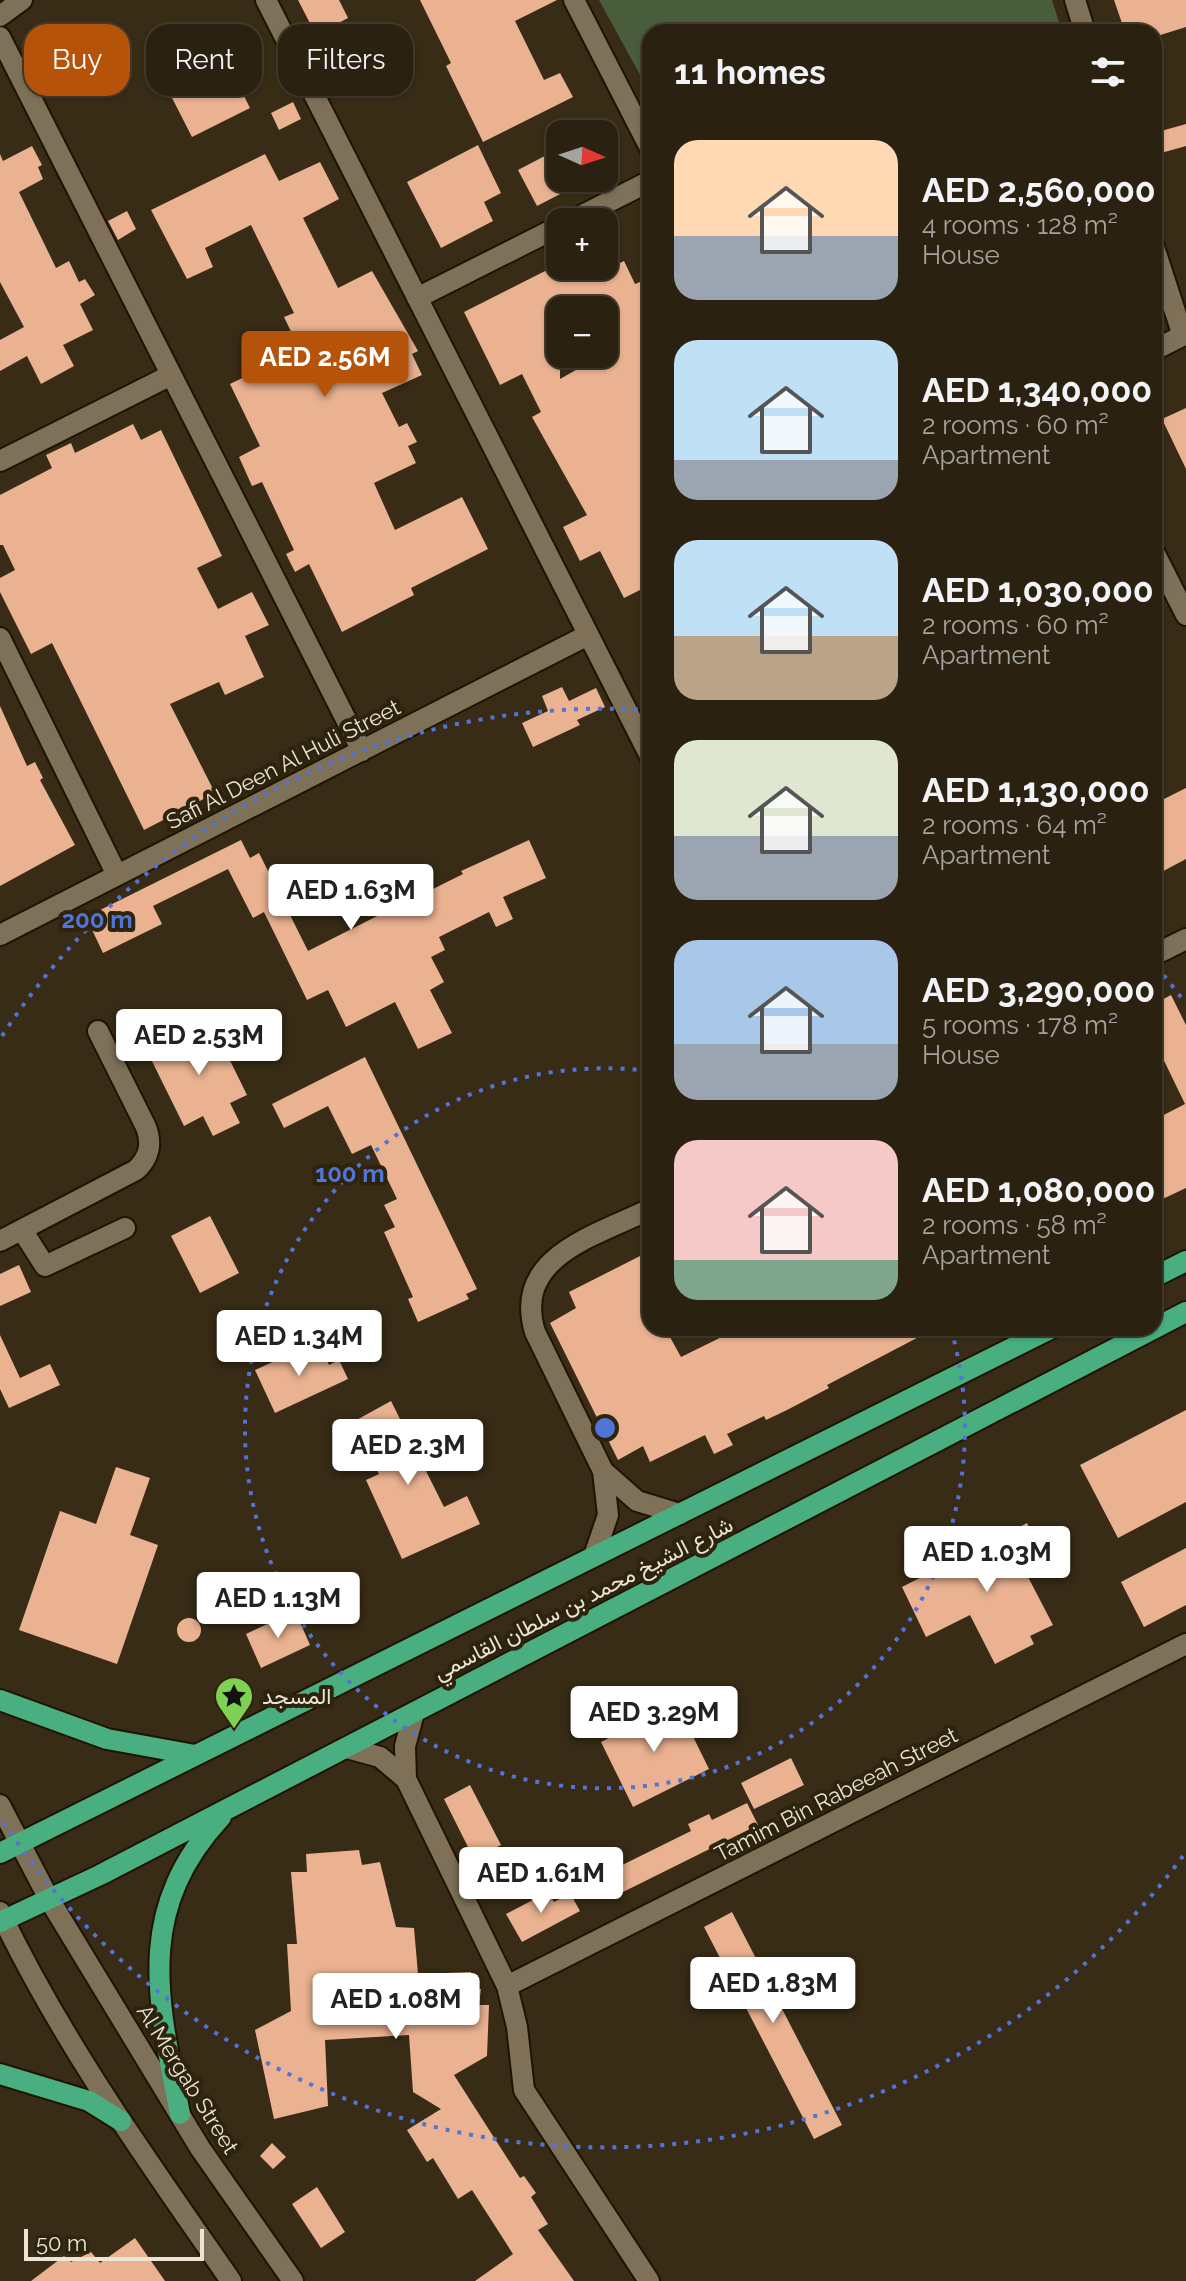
<!DOCTYPE html>
<html lang="en">
<head>
<meta charset="utf-8">
<style>
  body { margin:0; font-family:Raleway,Vazirmatn,sans-serif; background:#362e1e; color:#f1f3f6; height:100vh; display:flex; flex-direction:column; font-size:30px; white-space:nowrap }
  * { box-sizing:border-box; margin:0 }
  p { font-size:26px; color:#a5a39f }
  .icon { flex:none; width:44px; height:44px; fill:none; stroke:currentColor; stroke-width:2; stroke-linecap:round; stroke-linejoin:round }
  .map { position:relative; flex:1; overflow:hidden }
  .details { position:absolute; left:642px; top:24px; width:520px; height:1312px; display:flex; flex-direction:column; background:#2a2110; border-radius:24px; box-shadow:0 2px 6px #0004,0 0 0 2px #463e30 }
  .details>* { flex:none }
  .top-card { position:absolute; left:24px; top:24px; width:498px; height:72px; display:flex; gap:16px }
  .needle { width:52px; rotate:93deg }
  .tools { position:absolute; left:546px; top:120px; display:grid; gap:16px }
  .tools a { display:grid; place-items:center; width:72px; height:72px; border-radius:16px; background:#2a2110; box-shadow:0 2px 6px #0004,0 0 0 2px #463e30; font-size:40px }
  .scale { position:absolute; left:24px; bottom:20px; width:180px; box-sizing:border-box; padding-left:8px; border:4px solid #ebe4d7; border-top:0; font-size:22px; line-height:28px; white-space:nowrap; color:#ebe4d7; -webkit-text-stroke:6px #2e230c; paint-order:stroke }
  .price { position:absolute; translate:-50% -68px; padding:0 18px; border-radius:8px; background:#fff; color:#222; font-size:26px; line-height:52px; filter:drop-shadow(0 2px 4px #0008) }
  .price::after { content:''; position:absolute; left:50%; top:48px; width:24px; height:18px; margin-left:-12px; background:inherit; clip-path:polygon(0 0,100% 0,50% 100%) }
  .price.selected { background:#b45309; color:#fff }
  ul { padding:0; list-style:none }
  li { display:flex; align-items:center; gap:24px; height:200px; padding:0 32px }
  li span { display:grid; place-items:center; flex:none; width:224px; height:160px; border-radius:24px; color:#555 }
  li>.icon { margin-inline-start:auto }
  span .icon { width:96px; height:96px; fill:#fffc; stroke-width:1 }
  li b { font-size:34px }
  h2 { display:flex; justify-content:space-between; align-items:center; height:96px; padding:0 32px; font-size:34px }
  .tag { padding:0 28px; border-radius:24px; background:#2a2110; box-shadow:0 2px 6px #0004,0 0 0 2px #463e30; font-size:28px; line-height:72px }
  .tag.selected { background:#b45309; color:#fff }
  .map>svg:first-child { display:block }
  .green { fill:#495d3d }
  .building { fill:#eab291; fill-rule:evenodd }
  .lines { fill:none; stroke-linecap:round; stroke-linejoin:round }
  .street-casing { stroke:#1f1401; stroke-width:24 }
  .secondary-casing { stroke:#1f1401; stroke-width:24 }
  .primary-casing { stroke:#1f1401; stroke-width:24 }
  .street { stroke:#7e7158; stroke-width:20 }
  .secondary { stroke:#7e7158; stroke-width:20 }
  .primary { stroke:#49af81; stroke-width:20 }
  .ring { fill:none; stroke:#5074d8; stroke-width:4; stroke-dasharray:4 8 }
  .labels { text-anchor:middle; dominant-baseline:central; stroke-width:8; stroke-linejoin:round; paint-order:stroke }
  .street-label { font-size:22px; fill:#ebe4d7; stroke:#2e230c }
  .poi-label { font-size:22px; fill:#ebe4d7; stroke:#2e230c; text-anchor:start }
  .centre { fill:#5074d8; stroke:#2e230c; stroke-width:4 }
  .ring-label { font-size:24px; text-anchor:middle; font-weight:bold; fill:#5074d8; stroke:#2e230c; stroke-width:8; stroke-linejoin:round; paint-order:stroke }
</style>
</head>
<body>
<div class="map">
<svg width="1186" height="2281" viewBox="0 0 1186 2281">
  <rect width="100%" height="100%" fill="#382c16"/>
  <path class="green" d="M599,0H1052L1062,32H650V93Z"/>
  <path class="building" d="M298,0H339L348,18L316,35Z
    M420,0H557L515,21L544,80L560,73L573,97L483,142L446,66L451,63Z
    M1114,0H1186V27L1154,37V32H1125Z
    M223,65L230,78L234,76L250,108L192,137L169,92Z
    M293,102L301,119L279,130L271,113Z
    M1186,124V146L1154,155V133Z
    M478,145L501,193L484,202L493,221L441,248L407,182Z
    M32,146L42,165L38,167L43,179L19,192L56,268L69,261L79,282L85,279L95,295L80,304L93,330L63,345L74,366L41,384L27,356L0,371V340L24,327L0,282V154L3,161Z
    M560,148V178H591L537,206L518,170Z
    M265,154L279,181L320,162L339,199L303,218L338,288L372,271L418,351L412,354L422,375L382,393L399,427L407,423L417,442L408,446L416,463L374,483L395,530L462,497L488,549L411,588L414,595L342,632L309,564L295,572L286,554L294,550L262,482L252,486L239,457L260,446L230,384L300,350L284,317L294,313L251,225L205,248L213,267L187,279L151,210Z
    M127,211L136,229L118,240L108,221Z
    M624,261L635,284L650,278V585L624,598L600,551L580,561L563,527L587,515L532,417L541,412L522,374L500,385L464,312L555,266H614ZM560,310H604V354L560,379Z
    M1186,408V469L1162,419Z
    M133,424L141,440L161,430L222,556L197,568L218,609L252,592L269,625L245,636L264,677L225,695L219,682L170,704L215,793L144,830L52,643L31,654L0,592V578L15,570L3,545H0V495L52,468L46,455L71,443L75,453Z
    M562,687L569,701L596,688L605,707L577,720L580,725L533,747L522,723L548,711L542,696Z
    M0,706L27,766L35,762L43,778L40,780L75,845L0,886Z
    M1186,788V859L1154,876V804Z
    M241,840L250,858L259,853L308,951L395,907L391,900L417,886L421,895L463,874L461,871L529,840L546,878L503,897L513,919L496,927L489,912L439,937L445,950L431,957L444,982L430,990L452,1033L418,1049L395,1002L346,1027L328,990L307,1000L264,912L253,918L228,869L153,906L162,924L103,953L86,917Z
    M1171,995L1186,1025V1188L1154,1203V1120L1185,1104L1154,1040V1004Z
    M209,1018L247,1095L230,1103L240,1123L213,1136L203,1116L184,1126L146,1049Z
    M365,1057L477,1289L466,1294L469,1299L418,1322L408,1299L413,1297L384,1232L395,1227L384,1205L397,1199L371,1145L352,1154L328,1106L284,1128L272,1104Z
    M210,1216L239,1273L200,1293L171,1236Z
    M650,1251V1328H665L681,1357L740,1328H936L827,1385L829,1388L787,1410L766,1420L764,1416L727,1434L733,1445L714,1454L705,1435L650,1462L643,1446L618,1460L550,1323L576,1308L569,1292Z
    M19,1265L31,1292L0,1306V1274Z
    M0,1335L20,1378L50,1364L60,1385L9,1408L0,1389Z
    M306,1347L309,1355L322,1349L329,1365L339,1360L348,1379L275,1413L255,1370Z
    M391,1401L444,1507L467,1496L480,1524L402,1559L366,1480L379,1474L351,1423Z
    M1186,1410V1502L1118,1538L1080,1465Z
    M116,1467L150,1478L130,1535L158,1545L117,1664L19,1630L60,1511L96,1524Z
    M1027,1523L1048,1565L1027,1575L1053,1625L1030,1636L1034,1644L995,1664L970,1615L926,1637L902,1587Z
    M1186,1548V1605L1144,1627L1121,1582Z
    M295,1611L310,1645L261,1668L246,1634Z
    M177 1630a12 12 0 1 1 24 0a12 12 0 1 1-24 0Z
    M677,1704L709,1769L633,1807L601,1742L624,1730L620,1722L639,1712L643,1721Z
    M791,1758L804,1785L754,1809L741,1783Z
    M470,1785L501,1845L474,1859L444,1799Z
    M747,1803L758,1825L619,1894L608,1872L691,1831L688,1824L709,1814L712,1820Z
    M359,1850L362,1865L380,1862L396,1927L414,1928L418,1974L471,1972V1988L481,1989L479,2005H489L487,2056L454,2075L520,2178L524,2176L536,2193L531,2197L548,2224L538,2230L574,2281H475L513,2254L472,2190L458,2199L433,2158L427,2162L407,2130L441,2109L413,2092L409,2035L325,2040L328,2106L274,2119L255,2030L291,2011L287,1944H297L291,1872H307L306,1854Z
    M548,1892L554,1902L570,1893L580,1911L522,1942L506,1914Z
    M732,1912L842,2125L814,2139L704,1927Z
    M272,2143L286,2157L273,2169L260,2156Z
    M317,2187L345,2232L321,2248L292,2204Z
    M135,2238L165,2281H31L64,2256L71,2262L91,2252L100,2263Z"/>
  <g class="lines">
    <defs>
      <path id="street" d="M266,0L650,756
        M574,0L650,148
        M1075,0L1085,32
        M0,16L22,0
        M0,37L362,751
        M569,222L650,181
        M1154,247L1183,336
        M417,298L560,226
        M1154,350L1186,334
        M0,461L171,375
        M1154,552L1186,615
        M0,638L117,875
        M0,935L588,635
        M1154,955L1186,939
        M22,1230L45,1266L125,1228
        M0,1241L136,1170C150,1157 152,1143 146,1127L98,1031
        M603,1471L637,1501L680,1514
        M594,1556L608,1515L603,1471L535,1332C512,1256 596,1236 650,1209
        M347,1748L380,1757L406,1779L507,1986L517,2027L524,2090L649,2281
        M406,1779L405,1746L414,1713
        M507,1986L1186,1644"/>
      <path id="secondary" d="M0,1805L49,1899L200,2148L293,2281
        M0,1912C63,2044 148,2161 231,2281"/>
      <path id="primary" d="M1154,1277L1186,1261
        M0,1700L107,1739L195,1755
        M0,1853L1052,1328
        M0,1922L100,1875L1186,1312
        M0,2074L89,2101L121,2121
        M180,2114C158,2000 134,1911 221,1817"/>
    </defs>
    <use href="#street" class="street-casing"/>
    <use href="#secondary" class="secondary-casing"/>
    <use href="#primary" class="primary-casing"/>
    <use href="#street" class="street"/>
    <use href="#secondary" class="secondary"/>
    <use href="#primary" class="primary"/>
  </g>
  <g class="ring">
    <path d="M951 1329A360 360 0 1 1 649 1071"/>
    <path d="M1183 1856A719 719 0 0 1 2 1820M2 1036A719 719 0 0 1 649 710M1156 966A719 719 0 0 1 1183 1000"/>
  </g>
  <defs>
    <symbol id="sight-pin" viewBox="-11 -11 22 30"><path d="M0 17L-7.5 6A9.5 9.5 0 1 1 7.5 6Z" fill="#7ed153" stroke="#2e230c"/><path d="M0-6L1.8-2.2L6-1.7L2.9 1.2L3.7 5.4L0 3.3L-3.7 5.4L-2.9 1.2L-6-1.7L-1.8-2.2Z" fill="#111"/></symbol>
  </defs>
  <g fill-rule="evenodd">
    <use href="#sight-pin" x="212" y="1674" width="44" height="60"/>
  </g>
  <g class="labels">
    <g class="street-label">
      <text transform="translate(283 764) rotate(-27)">Safi Al Deen Al Huli Street</text>
      <text transform="translate(583 1598) rotate(-27)">شارع الشيخ محمد بن سلطان القاسمي</text>
      <text transform="translate(836 1794) rotate(-27)">Tamim Bin Rabeeah Street</text>
      <text transform="translate(188 2079) rotate(58)">Al Mergab Street</text>
    </g>
    <g class="poi-label">
      <text x="262" y="1696">المسجد</text>
    </g>
  </g>
  <circle cx="605" cy="1428" r="12" class="centre"/>
  <g class="ring-label">
    <text x="97" y="928">200 m</text>
    <text x="350" y="1182">100 m</text>
  </g>
</svg>
<div class="tools">
<a><svg class="needle" viewBox="-14 -14 28 28"><path d="M0-13l5 13h-10z" fill="#e53935"/><path d="M0 13l5-13h-10z" fill="#a5a39f"/></svg></a>
<a>+</a>
<a>−</a>
</div>
<div class="scale">50 m</div>
<b class="price selected" style="left:325px;top:399px">AED 2.56M</b>
<b class="price" style="left:351px;top:932px">AED 1.63M</b>
<b class="price" style="left:199px;top:1077px">AED 2.53M</b>
<b class="price" style="left:299px;top:1378px">AED 1.34M</b>
<b class="price" style="left:408px;top:1487px">AED 2.3M</b>
<b class="price" style="left:987px;top:1594px">AED 1.03M</b>
<b class="price" style="left:278px;top:1640px">AED 1.13M</b>
<b class="price" style="left:654px;top:1754px">AED 3.29M</b>
<b class="price" style="left:541px;top:1915px">AED 1.61M</b>
<b class="price" style="left:773px;top:2025px">AED 1.83M</b>
<b class="price" style="left:396px;top:2041px">AED 1.08M</b>
<div class="top-card">
<a class="tag selected">Buy</a>
<a class="tag">Rent</a>
<a class="tag">Filters</a>
</div>
<section class="details">
<h2>11 homes<svg class="icon" aria-label="filters" viewBox="0 0 24 24"><path d="M4 7h16M4 17h16"/><circle cx="9" cy="7" r="2"/><circle cx="15" cy="17" r="2"/></svg></h2>
<ul>
<li><span style="background:linear-gradient(#ffd9b3 60%,#9aa5b1 0)"><svg class="icon" aria-label="home" viewBox="0 0 24 24"><path d="M3 11l9-7 9 7M6 9v11h12V9"/></svg></span><div><b>AED 2,560,000</b><p>4 rooms · 128 m²</p><p>House</p></div></li>
<li><span style="background:linear-gradient(#bfe0f5 75%,#9aa5b1 0)"><svg class="icon" aria-label="home" viewBox="0 0 24 24"><path d="M3 11l9-7 9 7M6 9v11h12V9"/></svg></span><div><b>AED 1,340,000</b><p>2 rooms · 60 m²</p><p>Apartment</p></div></li>
<li><span style="background:linear-gradient(#bfe0f5 60%,#b9a48a 0)"><svg class="icon" aria-label="home" viewBox="0 0 24 24"><path d="M3 11l9-7 9 7M6 9v11h12V9"/></svg></span><div><b>AED 1,030,000</b><p>2 rooms · 60 m²</p><p>Apartment</p></div></li>
<li><span style="background:linear-gradient(#dfe7d0 60%,#9aa5b1 0)"><svg class="icon" aria-label="home" viewBox="0 0 24 24"><path d="M3 11l9-7 9 7M6 9v11h12V9"/></svg></span><div><b>AED 1,130,000</b><p>2 rooms · 64 m²</p><p>Apartment</p></div></li>
<li><span style="background:linear-gradient(#a9c7e8 65%,#9aa5b1 0)"><svg class="icon" aria-label="home" viewBox="0 0 24 24"><path d="M3 11l9-7 9 7M6 9v11h12V9"/></svg></span><div><b>AED 3,290,000</b><p>5 rooms · 178 m²</p><p>House</p></div></li>
<li><span style="background:linear-gradient(#f6c9c9 75%,#7fa58c 0)"><svg class="icon" aria-label="home" viewBox="0 0 24 24"><path d="M3 11l9-7 9 7M6 9v11h12V9"/></svg></span><div><b>AED 1,080,000</b><p>2 rooms · 58 m²</p><p>Apartment</p></div></li>
</ul>
</section>
</div>
</body>
</html>
